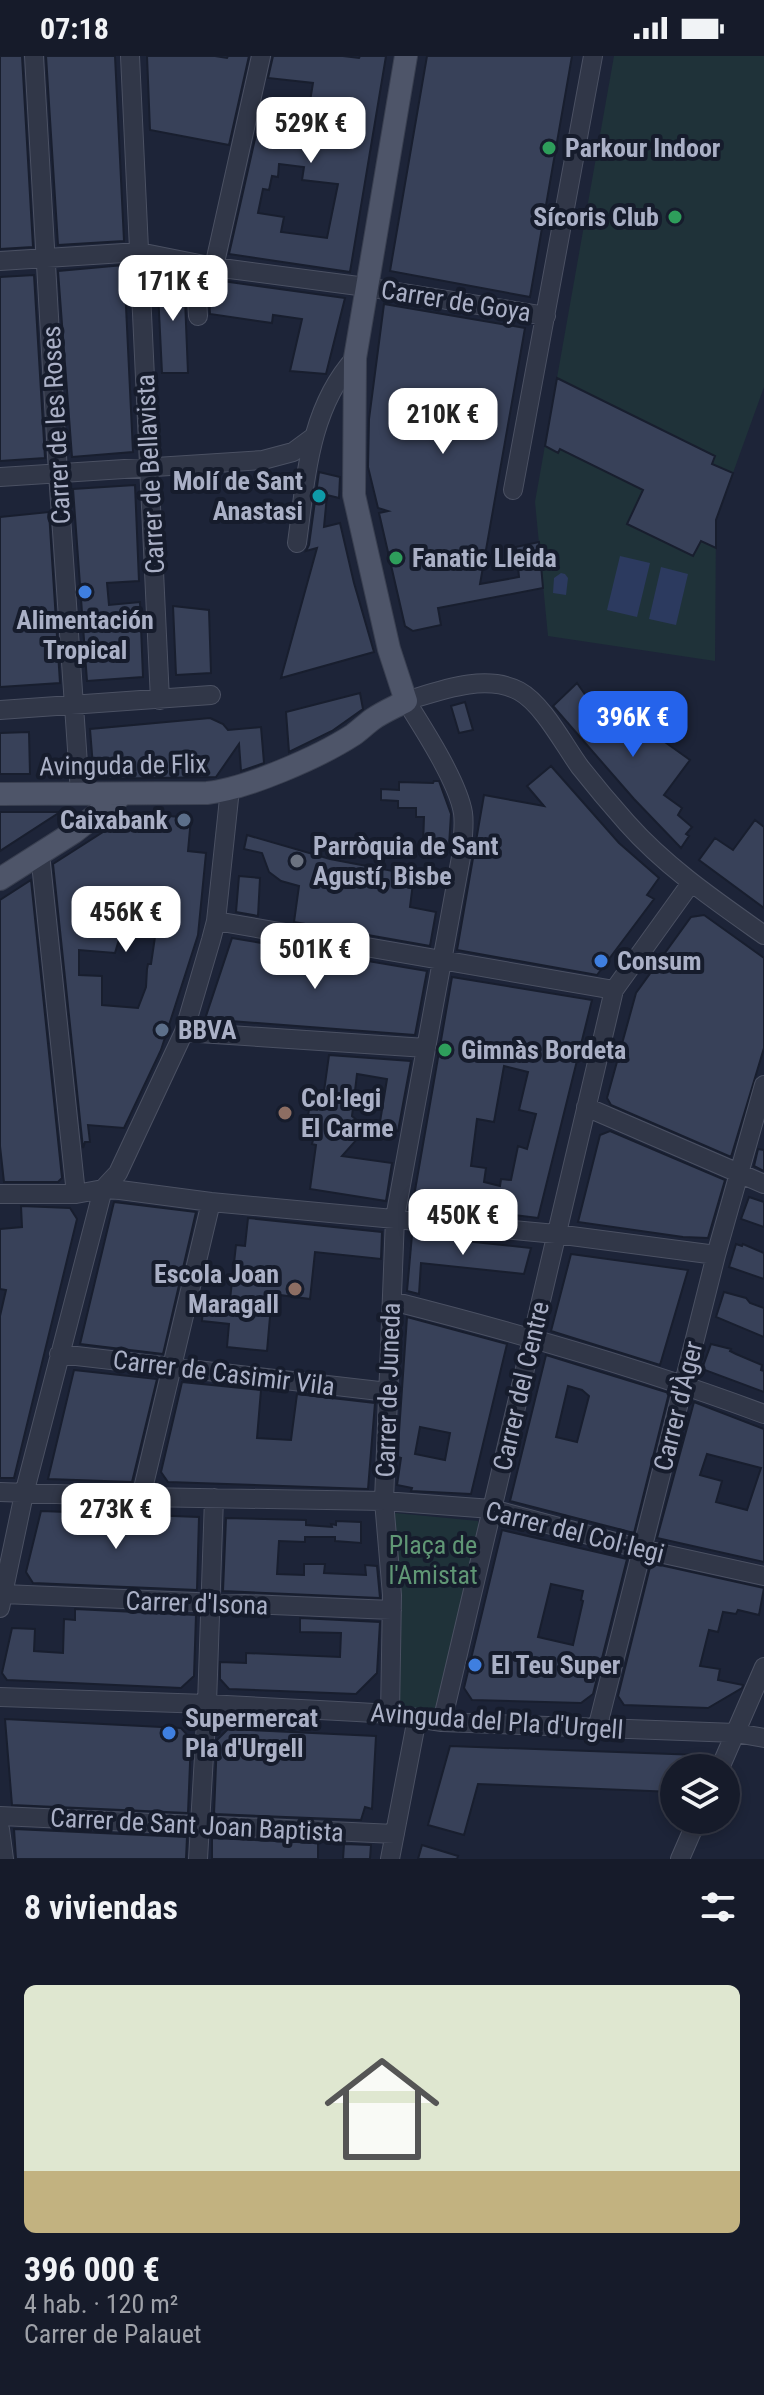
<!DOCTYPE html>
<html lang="es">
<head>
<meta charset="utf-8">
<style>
  body { margin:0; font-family:"Roboto Condensed",sans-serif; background:#232836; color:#f1f3f6; height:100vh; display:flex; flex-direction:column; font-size:30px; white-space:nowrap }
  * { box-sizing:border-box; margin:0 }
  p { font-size:26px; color:#9ea1a8 }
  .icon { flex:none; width:44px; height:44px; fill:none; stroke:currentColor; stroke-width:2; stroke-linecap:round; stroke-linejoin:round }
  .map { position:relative; height:1803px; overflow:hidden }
  .panel { display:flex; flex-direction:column; background:#161b2a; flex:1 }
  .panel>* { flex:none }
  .tools { position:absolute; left:660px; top:1698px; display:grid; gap:16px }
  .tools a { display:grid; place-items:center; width:80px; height:80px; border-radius:50%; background:#161b2a; box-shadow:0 4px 12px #0003,0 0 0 2px #353947; font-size:40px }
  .price { position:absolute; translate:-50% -68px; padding:0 18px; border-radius:16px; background:#fff; color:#222; font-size:26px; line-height:52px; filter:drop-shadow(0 2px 4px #0008) }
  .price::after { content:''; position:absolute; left:50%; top:48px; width:24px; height:18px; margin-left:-12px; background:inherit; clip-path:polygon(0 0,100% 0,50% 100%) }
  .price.on { background:#2563eb; color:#fff }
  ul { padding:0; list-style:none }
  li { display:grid; align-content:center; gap:16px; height:424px; padding:0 24px }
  li span { display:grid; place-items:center; height:248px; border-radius:12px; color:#555 }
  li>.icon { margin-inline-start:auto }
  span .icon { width:144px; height:144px; fill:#fffc; stroke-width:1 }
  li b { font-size:34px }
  h2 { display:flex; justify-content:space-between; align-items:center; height:96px; padding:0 24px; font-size:34px }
  .status { display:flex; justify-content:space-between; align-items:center; height:56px; padding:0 40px; background:#161b2a; direction:ltr }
  .status svg { height:22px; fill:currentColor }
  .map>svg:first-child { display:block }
  .green { fill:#1f3239 }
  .water { fill:#2c3a5f }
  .building { fill:#384159; stroke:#181e2e; stroke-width:2; fill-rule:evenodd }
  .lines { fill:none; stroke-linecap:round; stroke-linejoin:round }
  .minor-casing { stroke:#4b5163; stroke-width:20 }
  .major-casing { stroke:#3a4051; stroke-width:24 }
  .minor { stroke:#313748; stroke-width:18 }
  .major { stroke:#4e5569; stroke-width:22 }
  .leisure-dot { fill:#2e9e5b; stroke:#161c2c; stroke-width:3 }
  .culture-dot { fill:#0f9aa8; stroke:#161c2c; stroke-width:3 }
  .shop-dot { fill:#3f7fe0; stroke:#161c2c; stroke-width:3 }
  .service-dot { fill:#5c6f8a; stroke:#161c2c; stroke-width:3 }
  .worship-dot { fill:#6b7280; stroke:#161c2c; stroke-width:3 }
  .education-dot { fill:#8d6e63; stroke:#161c2c; stroke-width:3 }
  .labels { text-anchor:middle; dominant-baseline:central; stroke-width:8; stroke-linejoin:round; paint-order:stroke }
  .poi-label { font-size:26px; font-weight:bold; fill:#aab0c6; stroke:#161c2c; text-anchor:start }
  .street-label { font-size:26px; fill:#aab0c6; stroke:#161c2c }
  .park-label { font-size:26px; fill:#609775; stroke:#161c2c }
</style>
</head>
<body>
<div class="status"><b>07:18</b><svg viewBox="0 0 49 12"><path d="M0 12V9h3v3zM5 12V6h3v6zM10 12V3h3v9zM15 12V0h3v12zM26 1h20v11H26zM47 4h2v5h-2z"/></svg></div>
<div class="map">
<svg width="764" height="1803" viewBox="0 0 764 1803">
  <rect width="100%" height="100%" fill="#1d2438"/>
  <path class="green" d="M614,0H764V331L716,464L715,605L548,580L535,446Z
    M395,1457L478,1465L480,1475L437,1651L428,1654L395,1649L391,1463Z"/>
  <path class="water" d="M620,500L650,507L637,561L607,554Z
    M661,511L688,518L676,569L649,563Z
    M561,517L565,518L568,522L566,539L553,537L554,522Z"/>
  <path class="building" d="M0,0H22L33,191L0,193Z
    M46,0H115L124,185L58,189Z
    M147,0H215L227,2L228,0H249L229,89L150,74Z
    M273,0H343L359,2L360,0H386L350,216L229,198L262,52L308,58L313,27L268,22ZM279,108L304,111L302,124L338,128L327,182L281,176L284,161L258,157L263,133L269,134L272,120L278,121Z
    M427,0H572L530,241L390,215Z
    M124,209L133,396L72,401L58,215Z
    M157,215L184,219L188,317H162Z
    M34,219L45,402L0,405V221Z
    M208,223L345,242L326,318L290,315L302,263L273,259L272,267L210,258Z
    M384,248L525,272L480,528L519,521L516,491L539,486L543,532L438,552L441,569L413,575L405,570L379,457L388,455L378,452L368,411L369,363Z
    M557,322L715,400L712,408L733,417L716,464V492L701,485L693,500L627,468L643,434L560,393L558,397L545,390Z
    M319,416L340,421L339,442L327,439L324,471L340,467L354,527L374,596L281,622L317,492L306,495L309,489Z
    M135,429L139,525L107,527L109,549L140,546L143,621L87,625L73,433Z
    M49,456L60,627L0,631V461Z
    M173,550L209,554L211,617L176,619Z
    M577,627L598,657L596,660L615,680L645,654L665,676L662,684L690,704L664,739L682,752L678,759L692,771L686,778L689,780L681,792L634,743L553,650Z
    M360,637L363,653L332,675L289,696L286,656Z
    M465,646L473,674L459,677L451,650Z
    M210,662L223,668L228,674L261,671L264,707L241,715L239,688L216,721L94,723L90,673Z
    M29,676L30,718H0V677Z
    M551,710L619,787L659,822L647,839L654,843L597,919L457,894L484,739L544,750L527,730Z
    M434,725H439L451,758L449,790H423L424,761H416V752H398V745L381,744V733L399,734V726L433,727Z
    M0,756H60L0,795Z
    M146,758L191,762L188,795L206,797L198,879L161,994L124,1072L88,1069L90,1086H85L83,1092L53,808L125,762ZM138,838H163L161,875L156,874L151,908H148L147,913L146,931L138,952L102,949V920L79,919V894L115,897L120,880L134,881Z
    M755,764L764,771V852L699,804L715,782L733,794Z
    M247,779L330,803L414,819L410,851L436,856L430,890L294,866L299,830L281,825L269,816L262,797L244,793Z
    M239,820L260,822L258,860L236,856Z
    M31,824L62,1122L58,1126H4L0,1090V844Z
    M704,859L764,902V992L731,1101L611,1049L607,1042L636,937L691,861Z
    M232,882L427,915L415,979L205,963Z
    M452,921L592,944L538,1162L413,1146ZM504,1010L528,1016L519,1054L536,1058L527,1093L518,1090L511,1124L501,1123L500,1130L484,1126L486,1112L471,1110L477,1063L494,1066Z
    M329,999L411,1005L398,1075L379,1072L387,1023L357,1018L352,1060L359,1066L363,1074L359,1081L342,1100L392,1107L386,1145L310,1133L316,1089L312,1088L313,1084L305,1083L309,1053L317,1054L318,1049L322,1050Z
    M610,1075L725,1124L708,1182L683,1181L578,1166L600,1079Z
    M758,1093L764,1094V1115L754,1110Z
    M749,1141L764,1146V1171L741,1163Z
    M114,1146L196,1156L163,1298L80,1288Z
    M21,1150L70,1152L77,1163L14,1422H0V1260L6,1234L0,1233V1173L22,1171Z
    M248,1162L382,1176L381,1203L315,1196L310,1243L272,1238L267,1295L227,1291L229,1268L202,1265L203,1251L229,1253L236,1189L245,1190Z
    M412,1179L474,1186L531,1192L524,1218L421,1207L419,1238L407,1235Z
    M736,1188L742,1190L743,1188L764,1197V1223L729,1211Z
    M571,1198L688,1214L660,1309L551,1275Z
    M724,1236L746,1242L750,1247L764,1252V1281L716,1261Z
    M407,1261L507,1288L471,1438L411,1435L412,1432L397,1429L401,1402L398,1401L399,1376ZM420,1371L450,1377L445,1404L415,1398Z
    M711,1288L731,1293L730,1295L736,1298L762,1309L761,1314L764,1315V1336L702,1313Z
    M546,1299L669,1337L634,1477L510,1445ZM568,1330L582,1334L589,1340L577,1386L556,1381Z
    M74,1314L157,1323L132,1426L48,1423Z
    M182,1326L261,1334L257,1382L291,1384L297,1338L375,1347L368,1433L168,1426L161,1416Z
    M694,1346L764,1373V1506L657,1482ZM707,1398L761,1412L747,1454L716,1446L722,1425L700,1419Z
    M41,1455L199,1461L197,1534L33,1527L26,1516Z
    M226,1462L306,1464V1469L332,1471L331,1468L336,1469V1465L361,1466V1487L335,1485V1481H305V1486L279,1485L277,1518L304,1519V1508H325L324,1517L366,1519L365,1509L377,1510L380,1542L223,1535Z
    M502,1474L627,1503L593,1638L581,1647L472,1644L464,1632ZM551,1528L583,1535L581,1544L583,1545L573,1589L538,1581Z
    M651,1507L764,1532L759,1559L738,1554L736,1558L723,1556L718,1576L709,1574L700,1610L720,1613L718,1624L743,1629L742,1632L708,1652L624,1649L618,1640Z
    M75,1553L196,1559L194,1620L181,1632L7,1624L2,1617L12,1572L35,1573L34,1595L63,1597L64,1563L75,1564Z
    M300,1562L380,1566L377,1617L356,1638L229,1633L220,1623V1606L246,1607V1597L340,1601L341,1577L300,1576Z
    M5,1663L181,1672L191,1683L188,1757L12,1749Z
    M228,1673L376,1680L372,1753L365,1751L361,1764L214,1758L217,1684Z
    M450,1690L699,1699L707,1712H674V1736L478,1728L464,1779L428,1769Z
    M14,1773L187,1781L186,1803H16Z
    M212,1782L318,1787V1803H212Z
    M344,1788L371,1789L370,1803H343Z
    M422,1789L458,1800L457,1803H418Z"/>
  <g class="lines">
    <defs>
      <path id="minor" d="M34,0L58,417L80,737
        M130,0L160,644
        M0,205L139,196L214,211L366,231L546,260
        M195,207L198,260
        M214,211L261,0
        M0,421L263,404L293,396L312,382
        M513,434L593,0
        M297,487C306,422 309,353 355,302
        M0,654L211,639
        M40,798L76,1138
        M216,865L614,934
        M184,976L426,992
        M586,1051L764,1128
        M0,1138H76L103,1133L120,1134L211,1146L556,1178L716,1199
        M392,1245C518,1277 642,1312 764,1358
        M59,1298L388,1336
        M0,1436L141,1441L384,1445L492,1453L641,1493L764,1520
        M141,1441L211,1146
        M3,1538L392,1554
        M0,1552L24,1438L103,1133L118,1117L184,976L211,884L216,865L230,733
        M0,1641L207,1648L357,1656L390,1658L442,1666L736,1677L764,1682
        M390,1658L392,1539L384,1445L395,1162L461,801C462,787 465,771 463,757C458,726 423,672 406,645C439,635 485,617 519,635C543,648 564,689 580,711C595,730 611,749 627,767C666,811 716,845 764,879
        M442,1666L614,934L691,827
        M597,1673L716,1199L764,1029
        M720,1712L764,1611
        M0,1760L395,1778
        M0,1773L4,1803
        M198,1803L207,1648L214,1442
        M390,1803L417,1662
        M680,1803L697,1764"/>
      <path id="major" d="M0,738L207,737C246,733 319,701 353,679C360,674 366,668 373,663C383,656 395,651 406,645L389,593L354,439L355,302L406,0
        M0,823L74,776L123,738"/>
    </defs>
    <use href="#minor" class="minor-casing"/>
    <use href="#major" class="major-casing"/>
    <use href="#minor" class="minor"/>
    <use href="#major" class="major"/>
  </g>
  <g class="leisure-dot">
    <circle cx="549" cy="92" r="8"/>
    <circle cx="675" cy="161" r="8"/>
    <circle cx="396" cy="502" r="8"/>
    <circle cx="445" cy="994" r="8"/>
  </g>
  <circle class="culture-dot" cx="319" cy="440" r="8"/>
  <g class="shop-dot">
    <circle cx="85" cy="536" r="8"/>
    <circle cx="601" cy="905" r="8"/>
    <circle cx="475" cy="1609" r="8"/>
    <circle cx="169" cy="1677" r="8"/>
  </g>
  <g class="service-dot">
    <circle cx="184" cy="764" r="8"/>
    <circle cx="162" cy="974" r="8"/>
  </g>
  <circle class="worship-dot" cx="297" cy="805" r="8"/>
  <g class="education-dot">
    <circle cx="285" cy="1057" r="8"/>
    <circle cx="295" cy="1233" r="8"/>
  </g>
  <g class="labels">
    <g class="poi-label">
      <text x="565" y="92">Parkour Indoor</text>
      <text x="659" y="161" text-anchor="end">Sícoris Club</text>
      <text x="303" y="425" text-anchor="end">Molí de Sant<tspan x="303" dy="30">Anastasi</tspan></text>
      <text x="412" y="502">Fanatic Lleida</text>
      <text x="85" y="564" text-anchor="middle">Alimentación<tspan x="85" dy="30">Tropical</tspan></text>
      <text x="168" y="764" text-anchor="end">Caixabank</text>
      <text x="313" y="790">Parròquia de Sant<tspan x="313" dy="30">Agustí, Bisbe</tspan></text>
      <text x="617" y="905">Consum</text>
      <text x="178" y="974">BBVA</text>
      <text x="461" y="994">Gimnàs Bordeta</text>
      <text x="301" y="1042">Col·legi<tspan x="301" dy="30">El Carme</tspan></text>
      <text x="279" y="1218" text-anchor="end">Escola Joan<tspan x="279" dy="30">Maragall</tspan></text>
      <text x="491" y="1609">El Teu Super</text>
      <text x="185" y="1662">Supermercat<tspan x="185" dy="30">Pla d'Urgell</tspan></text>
    </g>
    <g class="street-label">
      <text transform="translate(456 245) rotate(9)">Carrer de Goya</text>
      <text transform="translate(56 369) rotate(-93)">Carrer de les Roses</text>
      <text transform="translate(150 418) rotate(-93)">Carrer de Bellavista</text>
      <text transform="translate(123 709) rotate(-1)">Avinguda de Flix</text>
      <text transform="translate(224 1317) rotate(7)">Carrer de Casimir Vila</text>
      <text transform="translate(521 1330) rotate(-77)">Carrer del Centre</text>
      <text transform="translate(388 1334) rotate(-88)">Carrer de Juneda</text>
      <text transform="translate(678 1350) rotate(-76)">Carrer d'Àger</text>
      <text transform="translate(575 1476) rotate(14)">Carrer del Col·legi</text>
      <text transform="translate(197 1547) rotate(2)">Carrer d'Isona</text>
      <text transform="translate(497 1665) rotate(4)">Avinguda del Pla d'Urgell</text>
      <text transform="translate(197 1769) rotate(3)">Carrer de Sant Joan Baptista</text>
    </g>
    <g class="park-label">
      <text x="433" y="1489">Plaça de<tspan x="433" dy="30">l'Amistat</tspan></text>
    </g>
  </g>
</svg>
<div class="tools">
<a><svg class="icon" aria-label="layers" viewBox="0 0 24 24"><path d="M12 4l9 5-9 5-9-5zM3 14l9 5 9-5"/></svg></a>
</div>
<b class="price" style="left:311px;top:109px">529K €</b>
<b class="price" style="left:173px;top:267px">171K €</b>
<b class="price" style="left:443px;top:400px">210K €</b>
<b class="price on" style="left:633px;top:703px">396K €</b>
<b class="price" style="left:126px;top:898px">456K €</b>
<b class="price" style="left:315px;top:935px">501K €</b>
<b class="price" style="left:463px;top:1201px">450K €</b>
<b class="price" style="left:116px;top:1495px">273K €</b>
</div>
<section class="panel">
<h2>8 viviendas<svg class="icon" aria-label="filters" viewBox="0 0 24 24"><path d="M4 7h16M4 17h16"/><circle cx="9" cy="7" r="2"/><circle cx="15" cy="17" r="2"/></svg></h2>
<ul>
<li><span style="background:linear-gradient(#dfe7d0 75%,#c2b280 0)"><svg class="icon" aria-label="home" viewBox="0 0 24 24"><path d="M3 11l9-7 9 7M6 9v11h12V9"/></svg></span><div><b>396 000 €</b><p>4 hab. · 120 m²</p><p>Carrer de Palauet</p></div></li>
</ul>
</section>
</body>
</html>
